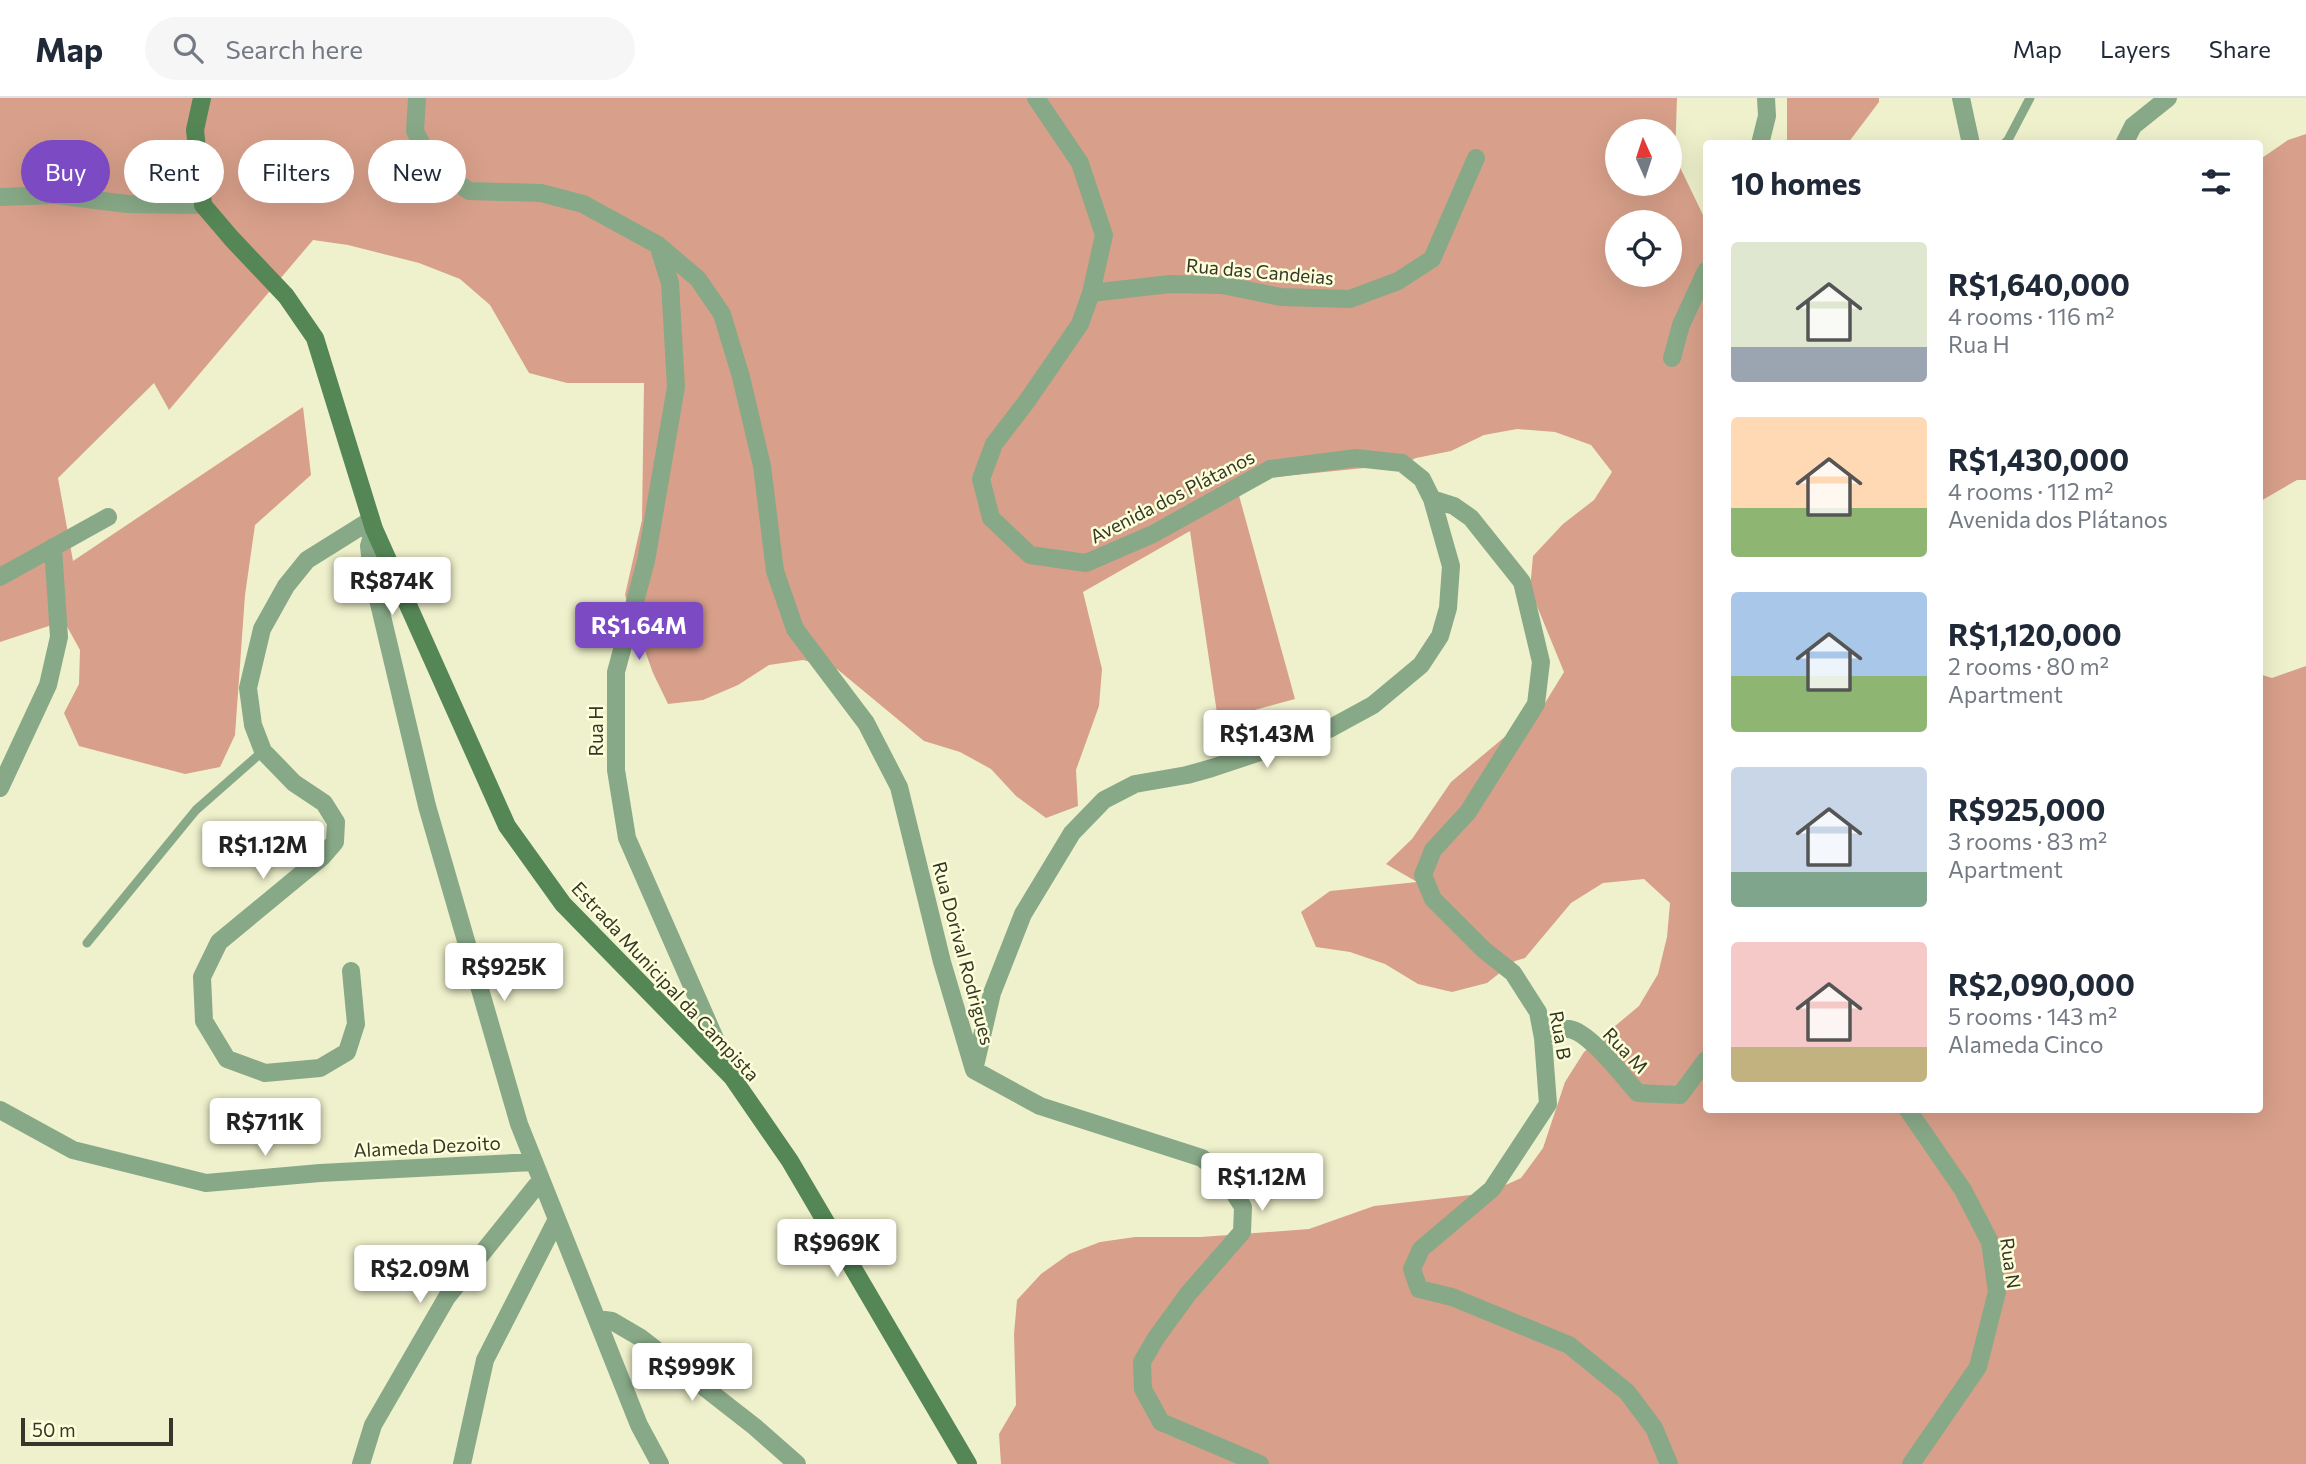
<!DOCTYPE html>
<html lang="en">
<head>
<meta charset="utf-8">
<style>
  body { margin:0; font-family:Commissioner,sans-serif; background:#f6f6f7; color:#1f2937; height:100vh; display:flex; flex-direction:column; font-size:26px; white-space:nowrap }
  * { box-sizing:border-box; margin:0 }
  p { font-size:23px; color:#747a83 }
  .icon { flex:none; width:38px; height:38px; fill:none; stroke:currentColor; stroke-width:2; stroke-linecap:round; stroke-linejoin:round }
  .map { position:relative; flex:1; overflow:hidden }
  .side { position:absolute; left:1703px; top:42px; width:560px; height:973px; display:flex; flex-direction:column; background:#fff; border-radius:7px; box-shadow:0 7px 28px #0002 }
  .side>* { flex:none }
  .top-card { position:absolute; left:21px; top:42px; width:665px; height:63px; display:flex; gap:14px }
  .needle { width:46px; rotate:357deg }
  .buttons { position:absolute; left:1605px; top:21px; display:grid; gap:14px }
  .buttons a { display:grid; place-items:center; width:77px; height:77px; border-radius:50%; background:#fff; box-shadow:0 7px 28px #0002; font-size:35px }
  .scale { position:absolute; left:21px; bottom:18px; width:152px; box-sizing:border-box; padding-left:7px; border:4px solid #363729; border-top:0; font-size:19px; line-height:24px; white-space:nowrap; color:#363729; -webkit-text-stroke:5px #fcffd9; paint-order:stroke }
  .price { position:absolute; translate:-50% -60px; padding:0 16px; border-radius:7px; background:#fff; color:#222; font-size:23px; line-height:46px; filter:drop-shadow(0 2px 4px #0008) }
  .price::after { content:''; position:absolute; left:50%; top:42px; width:21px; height:16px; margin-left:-10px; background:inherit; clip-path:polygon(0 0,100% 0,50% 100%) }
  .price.selected { background:#7c4ac2; color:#fff }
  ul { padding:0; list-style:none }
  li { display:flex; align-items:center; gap:21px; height:175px; padding:0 28px }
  li span { display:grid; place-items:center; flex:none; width:196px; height:140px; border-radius:7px; color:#555 }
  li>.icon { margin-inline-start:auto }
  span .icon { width:84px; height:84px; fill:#fffc; stroke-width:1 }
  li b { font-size:30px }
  h2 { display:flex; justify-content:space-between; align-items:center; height:84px; padding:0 28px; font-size:30px }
  .tag { padding:0 24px; border-radius:32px; background:#fff; box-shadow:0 7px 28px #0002; font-size:24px; line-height:63px }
  .tag.selected { background:#7c4ac2; color:#fff }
  header { display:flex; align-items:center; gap:42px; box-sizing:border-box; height:98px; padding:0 35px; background:#fff; border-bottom:2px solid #e0e1e3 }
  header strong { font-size:33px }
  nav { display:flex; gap:38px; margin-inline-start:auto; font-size:24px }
  .search { width:490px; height:63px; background:#f6f6f7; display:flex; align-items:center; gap:18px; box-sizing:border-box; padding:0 24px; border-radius:38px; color:#747a83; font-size:26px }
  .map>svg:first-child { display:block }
  .forest { fill:#d8a08a; fill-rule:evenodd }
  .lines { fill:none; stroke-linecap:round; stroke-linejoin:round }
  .service { stroke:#88a987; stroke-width:9 }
  .minor { stroke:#88a987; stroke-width:18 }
  .secondary { stroke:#558756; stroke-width:18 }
  .labels { text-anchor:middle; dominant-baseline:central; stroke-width:5; stroke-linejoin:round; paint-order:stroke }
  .street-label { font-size:19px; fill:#363729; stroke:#fcffd9 }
</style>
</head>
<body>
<header>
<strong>Map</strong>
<div class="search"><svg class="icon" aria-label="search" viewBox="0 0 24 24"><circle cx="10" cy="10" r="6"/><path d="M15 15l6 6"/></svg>Search here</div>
<nav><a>Map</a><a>Layers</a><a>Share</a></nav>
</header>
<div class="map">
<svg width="2306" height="1366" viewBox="0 0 2306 1366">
  <rect width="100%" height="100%" fill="#eff1cc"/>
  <path class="forest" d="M0,0H1677L1675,59L1704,119L1706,120V1012H2259V576L2272,580L2306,568V1366H1001L999,1336L1016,1307L1014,1236L1017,1202L1041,1176L1069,1156L1100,1144L1135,1139H1201L1309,1131L1374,1108L1488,1095L1521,1080L1543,1050L1565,984L1584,954L1639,908L1658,876L1667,839L1670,805L1644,781L1603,785L1571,805L1525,860L1515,863L1487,885L1452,894L1418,886L1385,866L1350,854L1316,849L1301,814L1330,793L1417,784L1386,766L1412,741L1451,684L1545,605L1564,574L1530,491L1533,458L1563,426L1594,402L1612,374L1591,347L1555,334L1517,331L1484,337L1451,353L1416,360L1404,366L1235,383L1295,601L1218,622L1190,433L1083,494L1102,571L1099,608L1076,672L1078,708L1046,720L1016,698L991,671L960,654L924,643L837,571L803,562L769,567L738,587L703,602L668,606L653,575L625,497L642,422L644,285H567L529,275L490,207L460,181L419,165L348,147L313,142L169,312L154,285L58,380L73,463L303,309L311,377L255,427L245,497L235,637L220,669L185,676L79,648L64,615L79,586L80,552L64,523L0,544ZM1617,33H1670V86H1617ZM1617,124H1670V177H1617Z
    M1787,0H1879V4L1848,45L1787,46Z
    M2306,36V382H2297L2259,404V62L2288,42Z"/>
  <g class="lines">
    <path class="service" d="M2004,46L2008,42L2030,0
      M87,845L196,712L263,653"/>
    <path class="minor" d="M417,0L415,33L432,67L469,93L541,95L583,106L658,147L698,181L722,216L741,279L762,368L775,473L795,531L866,625L899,689L942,864L974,972L1040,1008L1202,1060L1224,1079L1243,1109L1242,1134L1188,1196L1156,1240L1142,1264L1143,1291L1161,1324L1260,1366
      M1961,0L1971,46
      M1760,46L1767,18L1766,0
      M2124,46L2133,28L2168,0
      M0,99L55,97L127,106L203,107
      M658,147L670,185L676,289L646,463L616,574V672L627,740L731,977
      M1091,195L1170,186L1222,187L1281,199L1350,201L1398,183L1432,161L1476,60
      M1672,260L1681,227L1706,173
      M1432,401L1454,408L1471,420L1522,484L1541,564L1536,606L1468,714L1433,752L1423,777L1433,801L1484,852L1513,875L1538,914L1543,940L1548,1006L1492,1091L1421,1151L1412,1171L1419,1191L1452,1199L1569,1247L1627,1294L1654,1330L1669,1366
      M374,431L369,448L372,476L427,708L519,1026L639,1327L660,1366
      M0,479L108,419
      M0,690L48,587L59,539L53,449
      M351,873L356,926L347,954L320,970L265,975L227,961L204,923L202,879L219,844L322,759L335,744L336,724L324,705L294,685L263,653L253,627L248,590L262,531L286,488L307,462L371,422
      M1543,940C1552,935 1559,930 1569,931C1590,934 1623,979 1638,995L1680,997L1706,962
      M975,968L992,895L1023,816L1072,735L1104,702L1135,686L1187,677L1212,670L1329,631L1373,607L1421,567L1440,538L1448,510L1451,468L1432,401L1422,381L1402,365L1356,360L1270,371L1153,436L1086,465L1030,457L991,420L981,381L994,346L1027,303L1080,226L1091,195L1104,137L1080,65L1036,0
      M0,1012L73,1052L206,1085L320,1075L534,1064
      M1908,1012L1963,1092L1990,1144L1997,1194L1978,1269L1911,1366
      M597,1221L612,1223L641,1240L755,1329L797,1366
      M361,1366L373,1327L447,1199L541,1082
      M462,1366L485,1262L557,1121"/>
    <path class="secondary" d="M202,0L195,32L203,107L232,141L286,198L315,240L374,431L507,728L563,806L732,979L790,1063L968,1366"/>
  </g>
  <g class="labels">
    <g class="street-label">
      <text transform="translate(1260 173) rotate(5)">Rua das Candeias</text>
      <text transform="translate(1172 398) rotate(-27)">Avenida dos Plátanos</text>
      <text transform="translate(595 633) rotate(-90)">Rua H</text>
      <text transform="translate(964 855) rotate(75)">Rua Dorival Rodrigues</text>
      <text transform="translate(666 883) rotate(47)">Estrada Municipal da Campista</text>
      <text transform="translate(1561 937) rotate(80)">Rua B</text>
      <text transform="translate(1626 952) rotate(46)">Rua M</text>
      <text transform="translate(427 1048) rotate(-3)">Alameda Dezoito</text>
      <text transform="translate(2011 1165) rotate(82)">Rua N</text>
    </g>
  </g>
</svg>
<div class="buttons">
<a><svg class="needle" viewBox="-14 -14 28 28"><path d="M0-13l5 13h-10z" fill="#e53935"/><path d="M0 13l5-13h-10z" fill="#747a83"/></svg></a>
<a><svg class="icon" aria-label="locate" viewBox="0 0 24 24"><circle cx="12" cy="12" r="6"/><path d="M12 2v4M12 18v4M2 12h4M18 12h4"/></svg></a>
</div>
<div class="scale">50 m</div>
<b class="price" style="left:392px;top:519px">R$874K</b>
<b class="price selected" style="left:639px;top:564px">R$1.64M</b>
<b class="price" style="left:1267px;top:672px">R$1.43M</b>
<b class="price" style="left:263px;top:783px">R$1.12M</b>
<b class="price" style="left:504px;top:905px">R$925K</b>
<b class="price" style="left:265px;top:1060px">R$711K</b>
<b class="price" style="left:1262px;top:1115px">R$1.12M</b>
<b class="price" style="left:837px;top:1181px">R$969K</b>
<b class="price" style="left:420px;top:1207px">R$2.09M</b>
<b class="price" style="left:692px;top:1305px">R$999K</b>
<div class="top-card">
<a class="tag selected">Buy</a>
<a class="tag">Rent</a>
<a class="tag">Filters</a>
<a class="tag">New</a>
</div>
<section class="side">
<h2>10 homes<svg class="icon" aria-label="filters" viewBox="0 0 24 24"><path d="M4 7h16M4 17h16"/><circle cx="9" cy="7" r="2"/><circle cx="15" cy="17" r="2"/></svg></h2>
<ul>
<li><span style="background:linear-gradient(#dfe7d0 75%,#9aa5b1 0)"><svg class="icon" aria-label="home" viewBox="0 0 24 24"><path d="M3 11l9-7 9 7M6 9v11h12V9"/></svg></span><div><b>R$1,640,000</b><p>4 rooms · 116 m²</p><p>Rua H</p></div></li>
<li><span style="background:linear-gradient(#ffd9b3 65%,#8fb573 0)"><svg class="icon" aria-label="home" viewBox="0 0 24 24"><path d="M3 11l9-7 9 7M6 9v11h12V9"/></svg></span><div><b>R$1,430,000</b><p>4 rooms · 112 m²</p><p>Avenida dos Plátanos</p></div></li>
<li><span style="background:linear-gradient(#a9c7e8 60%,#8fb573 0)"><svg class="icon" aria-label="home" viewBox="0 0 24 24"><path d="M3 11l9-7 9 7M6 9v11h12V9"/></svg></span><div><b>R$1,120,000</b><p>2 rooms · 80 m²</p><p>Apartment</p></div></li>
<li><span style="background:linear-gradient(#c9d6e8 75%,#7fa58c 0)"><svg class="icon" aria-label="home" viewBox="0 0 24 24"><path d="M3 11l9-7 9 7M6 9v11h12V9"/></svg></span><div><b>R$925,000</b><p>3 rooms · 83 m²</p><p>Apartment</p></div></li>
<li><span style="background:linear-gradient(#f6c9c9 75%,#c2b280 0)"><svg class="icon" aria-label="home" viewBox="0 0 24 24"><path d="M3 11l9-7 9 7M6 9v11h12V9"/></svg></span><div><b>R$2,090,000</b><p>5 rooms · 143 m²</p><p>Alameda Cinco</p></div></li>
</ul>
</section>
</div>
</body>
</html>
